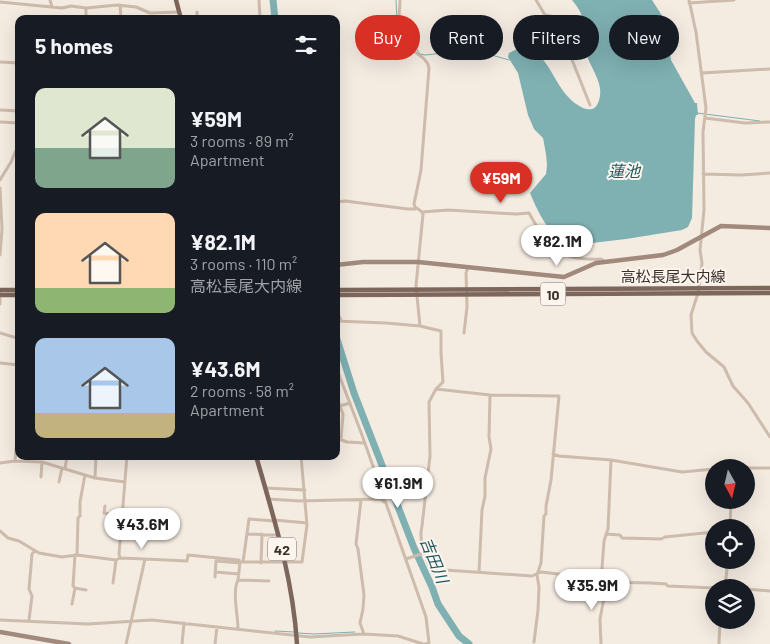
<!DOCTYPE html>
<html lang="en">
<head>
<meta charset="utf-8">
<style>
  body { margin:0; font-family:Barlow,"Noto Sans JP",sans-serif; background:#20242c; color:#f1f3f6; height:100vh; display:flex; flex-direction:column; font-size:19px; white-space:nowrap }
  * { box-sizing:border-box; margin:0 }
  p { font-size:16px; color:#9ea1a6 }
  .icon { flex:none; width:28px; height:28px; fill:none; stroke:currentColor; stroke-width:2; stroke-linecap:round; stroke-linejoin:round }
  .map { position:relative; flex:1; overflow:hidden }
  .panel { position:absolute; left:15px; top:15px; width:325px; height:445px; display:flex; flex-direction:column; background:#171b24; border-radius:10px; box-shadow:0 5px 20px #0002 }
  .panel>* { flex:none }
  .banner { position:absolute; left:355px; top:15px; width:340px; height:45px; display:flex; gap:10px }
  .needle { width:32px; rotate:172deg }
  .controls { position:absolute; left:705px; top:459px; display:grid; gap:10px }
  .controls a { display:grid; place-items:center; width:50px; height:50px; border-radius:50%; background:#171b24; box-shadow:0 5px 20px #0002; font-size:25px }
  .price { position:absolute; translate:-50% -42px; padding:0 11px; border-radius:18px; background:#fff; color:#222; font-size:16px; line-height:32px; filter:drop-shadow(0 1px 2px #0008) }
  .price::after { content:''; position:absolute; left:50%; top:30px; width:15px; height:11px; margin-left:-8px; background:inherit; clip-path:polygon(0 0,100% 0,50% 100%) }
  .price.on { background:#d93025; color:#fff }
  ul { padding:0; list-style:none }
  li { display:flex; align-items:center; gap:15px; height:125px; padding:0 20px }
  li span { display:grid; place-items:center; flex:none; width:140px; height:100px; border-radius:10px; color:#555 }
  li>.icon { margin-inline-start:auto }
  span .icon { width:60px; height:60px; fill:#fffc; stroke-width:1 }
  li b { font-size:21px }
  h2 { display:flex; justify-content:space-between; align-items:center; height:60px; padding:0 20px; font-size:21px }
  .pill { padding:0 18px; border-radius:22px; background:#171b24; box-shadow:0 5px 20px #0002; font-size:18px; line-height:45px }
  .pill.on { background:#d93025; color:#fff }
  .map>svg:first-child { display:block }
  .water { fill:#7fb0b2 }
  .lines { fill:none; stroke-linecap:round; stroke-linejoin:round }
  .stream { stroke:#7fb0b2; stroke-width:1 }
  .river { stroke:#7fb0b2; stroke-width:7 }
  .street { stroke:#cdbbac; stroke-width:3 }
  .secondary { stroke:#a18a7d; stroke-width:4.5 }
  .primary { stroke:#7d675c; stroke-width:4.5 }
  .labels { text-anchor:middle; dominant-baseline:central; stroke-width:4; stroke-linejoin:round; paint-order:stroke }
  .shield { fill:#fbf5ee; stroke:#756b66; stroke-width:1 }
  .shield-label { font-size:14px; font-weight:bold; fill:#3b302b }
  .street-label { font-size:15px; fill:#3b302b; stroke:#fbf5ee }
  .water-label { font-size:16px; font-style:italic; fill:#1f5a5e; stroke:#fbf5ee }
</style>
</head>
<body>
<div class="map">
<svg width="770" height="644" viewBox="0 0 770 644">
  <rect width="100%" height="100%" fill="#f4ebe1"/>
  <path class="water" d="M572,0H652L666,22L671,60L695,103H697L698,115H696L695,119L692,218L688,227L682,230L626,239L575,245C550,240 539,214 530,193L546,174L547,165L546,154L543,138L534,129L528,115L518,73L508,57L509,53L515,50L531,48C555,65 556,95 583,108C589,110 594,110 597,105C607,88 592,70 586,54C579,30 591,22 572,0Z"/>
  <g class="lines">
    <path class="stream" d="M396,0L397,22L395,31L399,35
      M402,36L413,44L420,54L425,55L444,53L452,49L478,48L488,54L509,60
      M697,113L760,121
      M275,631L294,632
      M298,633L314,634L355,632"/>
    <path class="river" d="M273,0L275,19
      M336,336L354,393L414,548L432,587L438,604L459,636L469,644"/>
    <path class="street" d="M50,0L52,7
      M259,0L260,19
      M400,0C400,11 396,30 402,40C408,51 427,55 429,68L421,170L414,204L415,207L421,211L423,214L416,286L420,326
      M536,0L545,15L555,17L590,105
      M689,0L696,32L706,108L703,132L704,210L700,250L702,263L698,293L691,315L692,333L697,341L706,352L724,367L733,386L748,403L770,437
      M0,2L62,8L71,6L86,8L117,5L136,7L150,13L179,12
      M689,3L734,0
      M120,5L121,19
      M197,12V19
      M86,19V8
      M0,62L19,63
      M702,73L770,69
      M0,110L19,111
      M705,118L745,123L770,122
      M0,122L19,123
      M703,174L742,175L770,173
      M0,180L11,162L19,143
      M0,188L2,229L0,255
      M336,202L345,201L408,209H415
      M422,212L448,210L516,214L529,213C549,249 558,261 601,259L604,261
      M0,293V304
      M336,310L341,320
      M336,321L386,323L420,326L441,331V353L443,382L436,389L429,402L430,456L422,526C418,542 426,557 432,572L445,570L532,576L541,572L601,579
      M0,333L17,338L19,346
      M464,333L467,307L466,273L468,267
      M0,363L19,365
      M336,367L362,435L426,617L429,643L425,644
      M436,389L490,395L559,396L551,480L546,506V514L544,516L541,563L537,575L539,587L538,610L534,642
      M336,396L343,414L341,440
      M336,407L350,403
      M336,438L347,442L365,443
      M553,454L559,456L611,460L682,472L714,469
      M57,457V456
      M15,461L19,417
      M0,463L15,461L42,462L95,478L125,482
      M746,468H770
      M65,469L67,456
      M41,477L42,462
      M95,478L96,456
      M59,482L62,468
      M265,488L305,490
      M268,499L300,501L381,499L384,502
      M361,500L356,544L358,549L364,595L363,609L360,623L364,634
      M105,506L104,513L123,516
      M274,520L307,523
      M730,528L731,500
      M0,531L8,538L19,541L39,553L62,557L77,555L116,560L120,558
      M247,534L278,535
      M606,534L620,535L622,538L661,539L665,537L714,532
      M77,555L78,518L80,516V502L85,475
      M145,559L187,561L188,555L239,560L240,562H302L307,525L301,456
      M406,559L424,553
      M240,562L238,580L269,581
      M243,562L249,519L275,521
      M261,563L262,534
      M215,572L239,574
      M479,572L482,510L485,496V478L491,449L489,437L490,395
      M215,577L216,561L240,563
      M601,582C623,583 645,582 666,584L668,586L714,588
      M113,583L116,560
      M725,587L728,560
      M75,588L86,590
      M746,589L770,591
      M72,604L75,588L73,586L75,555
      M0,620L88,624L152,620L310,637L364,634L398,636L423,644
      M29,620L32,596L29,589L32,554L35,551
      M238,629C238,615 232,592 238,580
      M126,644L145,559L120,558L119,554L127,456
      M182,644L184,623
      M215,644L217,627
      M601,644L600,619L604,598L601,582L604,541L608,529L611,460
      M719,644L720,620"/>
    <path class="secondary" d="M336,265L363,262H418L564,277L596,263L663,255L677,250L721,226L770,228
      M0,632L69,644"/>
    <path class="primary" d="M176,0L181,19
      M0,290H19
      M336,290L770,288
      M0,295H19
      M336,295L770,293
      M256,456C274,518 293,579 297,644"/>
  </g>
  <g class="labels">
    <g class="shield">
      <rect x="540.5" y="282.5" width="25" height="23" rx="4"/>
      <rect x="268" y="537.5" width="28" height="23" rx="4"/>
    </g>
    <g class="shield-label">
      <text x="553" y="294">10</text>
      <text x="282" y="549">42</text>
    </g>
    <g class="street-label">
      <text x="673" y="276">高松長尾大内線</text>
    </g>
    <g class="water-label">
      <text x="624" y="170">蓮池</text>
      <text transform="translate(435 560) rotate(68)">吉田川</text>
    </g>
  </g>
</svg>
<div class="controls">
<a><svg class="needle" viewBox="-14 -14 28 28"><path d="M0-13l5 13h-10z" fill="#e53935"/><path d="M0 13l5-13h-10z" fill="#9ea1a6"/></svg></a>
<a><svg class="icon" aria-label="locate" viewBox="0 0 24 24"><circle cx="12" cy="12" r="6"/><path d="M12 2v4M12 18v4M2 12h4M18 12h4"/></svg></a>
<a><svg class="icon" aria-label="layers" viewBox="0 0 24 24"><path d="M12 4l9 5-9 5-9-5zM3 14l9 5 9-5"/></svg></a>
</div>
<b class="price on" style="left:501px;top:204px">¥59M</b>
<b class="price" style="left:557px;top:267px">¥82.1M</b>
<b class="price" style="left:398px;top:509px">¥61.9M</b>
<b class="price" style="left:142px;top:550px">¥43.6M</b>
<b class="price" style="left:592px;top:611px">¥35.9M</b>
<div class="banner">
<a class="pill on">Buy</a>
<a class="pill">Rent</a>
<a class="pill">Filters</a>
<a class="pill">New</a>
</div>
<section class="panel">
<h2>5 homes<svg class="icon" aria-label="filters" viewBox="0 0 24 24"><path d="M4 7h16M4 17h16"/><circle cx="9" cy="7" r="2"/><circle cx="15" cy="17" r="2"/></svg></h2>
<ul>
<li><span style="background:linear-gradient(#dfe7d0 60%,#7fa58c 0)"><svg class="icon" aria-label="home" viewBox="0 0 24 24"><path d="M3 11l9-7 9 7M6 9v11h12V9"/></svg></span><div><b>¥59M</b><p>3 rooms · 89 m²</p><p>Apartment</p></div></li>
<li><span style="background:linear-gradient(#ffd9b3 75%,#8fb573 0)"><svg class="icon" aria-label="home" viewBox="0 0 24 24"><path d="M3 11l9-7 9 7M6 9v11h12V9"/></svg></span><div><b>¥82.1M</b><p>3 rooms · 110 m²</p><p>高松長尾大内線</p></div></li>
<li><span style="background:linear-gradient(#a9c7e8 75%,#c2b280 0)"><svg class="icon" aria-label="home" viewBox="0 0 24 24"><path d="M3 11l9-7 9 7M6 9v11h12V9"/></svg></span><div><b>¥43.6M</b><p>2 rooms · 58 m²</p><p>Apartment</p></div></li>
</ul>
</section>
</div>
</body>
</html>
